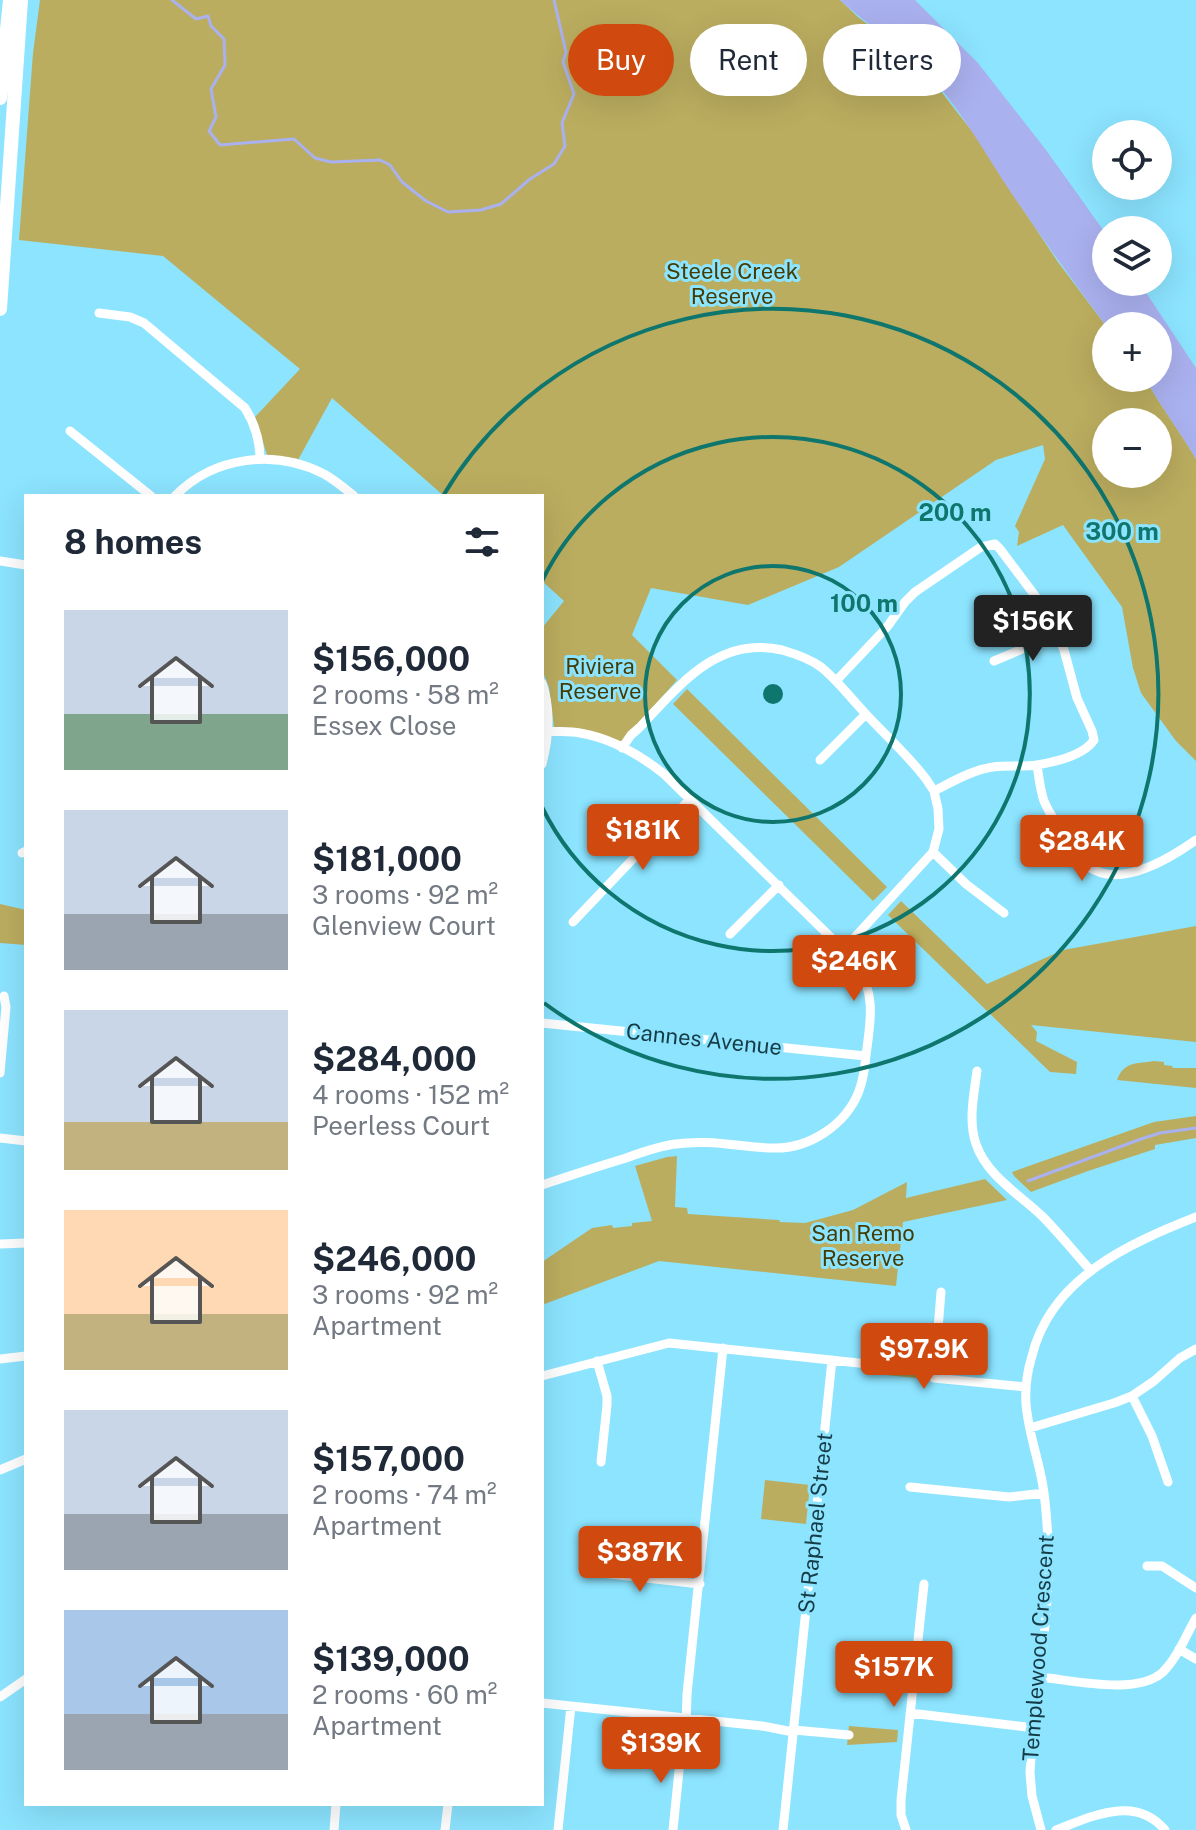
<!DOCTYPE html>
<html lang="en">
<head>
<meta charset="utf-8">
<style>
  body { margin:0; font-family:"Public Sans",sans-serif; background:#f6f6f7; color:#1f2937; height:100vh; display:flex; flex-direction:column; font-size:30px; white-space:nowrap }
  * { box-sizing:border-box; margin:0 }
  p { font-size:26px; color:#747a83 }
  .icon { flex:none; width:44px; height:44px; fill:none; stroke:currentColor; stroke-width:2; stroke-linecap:round; stroke-linejoin:round }
  .map { position:relative; flex:1; overflow:hidden }
  .panel { position:absolute; left:24px; top:494px; width:520px; height:1312px; display:flex; flex-direction:column; background:#fff; border-radius:0px; box-shadow:0 8px 32px #0002 }
  .panel>* { flex:none }
  .guide { position:absolute; left:568px; top:24px; width:508px; height:72px; display:flex; gap:16px }
  .tools { position:absolute; left:1092px; top:120px; display:grid; gap:16px }
  .tools a { display:grid; place-items:center; width:80px; height:80px; border-radius:50%; background:#fff; box-shadow:0 8px 32px #0002; font-size:40px }
  .price { position:absolute; translate:-50% -68px; padding:0 18px; border-radius:8px; background:#d04a0f; color:#fff; font-size:26px; line-height:52px; filter:drop-shadow(0 2px 4px #0008) }
  .price::after { content:''; position:absolute; left:50%; top:48px; width:24px; height:18px; margin-left:-12px; background:inherit; clip-path:polygon(0 0,100% 0,50% 100%) }
  .price.current { background:#222; color:#fff }
  ul { padding:0; list-style:none }
  li { display:flex; align-items:center; gap:24px; height:200px; padding:0 40px }
  li span { display:grid; place-items:center; flex:none; width:224px; height:160px; border-radius:0px; color:#555 }
  li>.icon { margin-inline-start:auto }
  span .icon { width:96px; height:96px; fill:#fffc; stroke-width:1 }
  li b { font-size:34px }
  h2 { display:flex; justify-content:space-between; align-items:center; height:96px; padding:0 40px; font-size:34px }
  .pill { padding:0 28px; border-radius:36px; background:#fff; box-shadow:0 8px 32px #0002; font-size:28px; line-height:72px }
  .pill.current { background:#d04a0f; color:#fff }
  .map>svg:first-child { display:block }
  .green { fill:#bbad5f; fill-rule:evenodd }
  .water { fill:#aab1ef }
  .lines { fill:none; stroke-linecap:round; stroke-linejoin:round }
  .stream { stroke:#aab1ef; stroke-width:3 }
  .minor { stroke:#fff; stroke-width:9 }
  .secondary { stroke:#fff; stroke-width:14 }
  .ring { fill:none; stroke:#0f766e; stroke-width:4 }
  .labels { text-anchor:middle; dominant-baseline:central; stroke-width:6; stroke-linejoin:round; paint-order:stroke }
  .park-label { font-size:22px; fill:#453c04; stroke:#8ce4ff }
  .street-label { font-size:22px; fill:#163c47; stroke:#8ce4ff }
  .centre { fill:#0f766e; stroke:#8ce4ff; stroke-width:4 }
  .ring-label { font-size:24px; text-anchor:middle; font-weight:bold; fill:#0f766e; stroke:#8ce4ff; stroke-width:6; stroke-linejoin:round; paint-order:stroke }
</style>
</head>
<body>
<div class="map">
<svg width="1196" height="1830" viewBox="0 0 1196 1830">
  <rect width="100%" height="100%" fill="#8ce4ff"/>
  <path class="green" d="M40,0H840L858,17L889,40L925,71L979,140L1010,190L1058,262L1106,326V378H1145C1160,406 1180,431 1196,459V761L1176,741L1141,693L1133,668L1122,607L1063,525L1017,546L1019,532L1015,526L1045,459L1043,445L996,460L839,567L748,605L651,588L632,635L677,680L622,742L580,729L554,727L549,687L542,670V628L564,601L542,581V496H444L332,398L298,460L267,455L255,417L300,369L163,256L19,240L33,53ZM1106,422H1158V474H1106Z
    M687,689L887,887L873,901L673,704Z
    M901,901L987,984L1063,950L1196,926V1042L1031,1025L1037,1032L1036,1041L1077,1062L1076,1074L1050,1072L888,915Z
    M0,904L26,910V945L0,943Z
    M1154,1061L1164,1062V1065L1172,1066L1173,1068H1196V1088L1117,1080C1124,1061 1137,1064 1154,1061Z
    M1196,1116V1138L1155,1145V1149L1088,1171L1031,1192L1014,1176L1012,1172L1154,1122Z
    M677,1156L675,1207L687,1208L688,1214L779,1220L780,1222L805,1223L853,1210L907,1182L906,1198L985,1179L1007,1200L903,1222L896,1286L659,1261L542,1305V1262L592,1228L612,1225L613,1228L632,1226V1223L652,1221L635,1166L667,1157Z
    M888,1356H896L918,1371L916,1378L886,1375Z
    M765,1480L810,1485L806,1524L761,1519Z
    M849,1726L898,1730L897,1742L847,1745Z"/>
  <path class="water" d="M840,0H915L978,63L1046,150L1106,234V282H1139L1196,368V459C1180,431 1160,406 1145,378H1158V326H1106C1073,281 1041,237 1010,191C983,150 959,106 925,71C899,44 867,25 840,0Z"/>
  <g class="lines">
    <path class="stream" d="M172,0L196,19L208,16L211,26L224,39L225,65L211,89L216,117L209,131L220,145L294,139L315,158L331,162L380,160L390,165L402,182L426,201L448,212L481,210L501,204L530,179L554,164L565,146L562,123L574,94L563,62L566,52L554,0
      M1028,1181L1141,1139L1160,1133L1196,1128"/>
    <path class="minor" d="M99,313L130,317L144,323L245,408C255,424 260,440 260,459
      M70,431L151,496
      M175,496C214,456 275,449 324,474C335,480 344,488 354,496
      M0,561L26,565
      M994,661L1058,634
      M836,681L887,627L905,602L915,592L981,547L995,544L1000,549L1048,613L1064,650L1077,698L1092,731L1094,740C1084,755 1055,762 1037,765C1023,767 1007,765 993,767C972,770 952,782 934,791
      M542,683C551,709 549,737 542,764
      M622,748L631,735L639,728C678,687 717,635 782,650C796,654 810,659 821,667C837,680 850,697 864,712C884,734 908,755 926,779L934,791L938,809L939,829L933,852L844,949
      M820,760L866,714
      M1037,765C1039,777 1040,790 1044,801C1049,814 1059,826 1066,838C1073,848 1079,861 1089,867C1121,889 1169,859 1196,840
      M933,852L966,884L1004,913
      M22,853L26,851
      M573,922L689,800
      M730,934L779,885
      M542,1023L866,1056
      M977,1071C974,1094 968,1121 976,1144C987,1176 1019,1194 1042,1216C1059,1233 1075,1253 1091,1271
      M0,1073L6,1007L4,996
      M0,1138L26,1141
      M542,1185C569,1176 596,1167 623,1159C640,1153 658,1146 676,1144C708,1139 740,1147 773,1148C809,1149 846,1125 859,1091C863,1080 865,1067 866,1055C871,1018 876,996 856,962L664,774C640,755 610,738 580,733C570,731 559,732 548,731
      M0,1244L26,1243
      M941,1292L934,1378L1026,1387
      M0,1359L26,1356
      M597,1361L607,1396V1405L601,1462
      M542,1376L669,1343L887,1366
      M1132,1396L1152,1436L1168,1482
      M1030,1428L1114,1403L1132,1396L1154,1381L1180,1358L1196,1349
      M0,1470L26,1459
      M910,1487L1009,1497L1044,1493
      M1147,1566H1162L1196,1588
      M583,1571L700,1584
      M1179,1649L1196,1659
      M1039,1677C1072,1680 1137,1696 1163,1672C1178,1657 1186,1635 1196,1618
      M0,1697L26,1679
      M542,1703L762,1726L788,1731L794,1730L849,1735
      M910,1713L1034,1728
      M682,1744L686,1727L687,1694L723,1348
      M334,1830L336,1804
      M445,1830L448,1804
      M558,1830L571,1706
      M673,1830L682,1741
      M783,1830L832,1360
      M906,1830L901,1815V1800L924,1584
      M1041,1830L1032,1796L1030,1773C1034,1696 1051,1619 1048,1542C1047,1520 1046,1498 1041,1476C1036,1452 1028,1429 1026,1404C1025,1388 1027,1372 1032,1356C1051,1278 1128,1244 1196,1217
      M1056,1830C1091,1817 1135,1794 1165,1830"/>
    <path class="secondary" d="M0,98L10,0
      M0,309L21,0"/>
  </g>
  <g class="ring">
    <circle cx="773" cy="694" r="128"/>
    <path d="M542 581A257 257 0 1 1 542 807"/>
    <path d="M443 496A385 385 0 1 1 544 1003"/>
  </g>
  <g class="labels">
    <g class="park-label">
      <text x="732" y="271">Steele Creek<tspan x="732" dy="25">Reserve</tspan></text>
      <text x="600" y="666">Riviera<tspan x="600" dy="25">Reserve</tspan></text>
      <text x="863" y="1233">San Remo<tspan x="863" dy="25">Reserve</tspan></text>
    </g>
    <g class="street-label">
      <text transform="translate(704 1039) rotate(6)">Cannes Avenue</text>
      <text transform="translate(815 1523) rotate(-84)">St Raphael Street</text>
      <text transform="translate(1038 1648) rotate(-86)">Templewood Crescent</text>
    </g>
  </g>
  <circle cx="773" cy="694" r="12" class="centre"/>
  <g class="ring-label">
    <text x="955" y="521">200 m</text>
    <text x="1122" y="540">300 m</text>
    <text x="864" y="612">100 m</text>
  </g>
</svg>
<div class="tools">
<a><svg class="icon" aria-label="locate" viewBox="0 0 24 24"><circle cx="12" cy="12" r="6"/><path d="M12 2v4M12 18v4M2 12h4M18 12h4"/></svg></a>
<a><svg class="icon" aria-label="layers" viewBox="0 0 24 24"><path d="M12 4l9 5-9 5-9-5zM3 14l9 5 9-5"/></svg></a>
<a>+</a>
<a>−</a>
</div>
<b class="price current" style="left:1033px;top:663px">$156K</b>
<b class="price" style="left:643px;top:872px">$181K</b>
<b class="price" style="left:1082px;top:883px">$284K</b>
<b class="price" style="left:854px;top:1003px">$246K</b>
<b class="price" style="left:924px;top:1391px">$97.9K</b>
<b class="price" style="left:640px;top:1594px">$387K</b>
<b class="price" style="left:894px;top:1709px">$157K</b>
<b class="price" style="left:661px;top:1785px">$139K</b>
<div class="guide">
<a class="pill current">Buy</a>
<a class="pill">Rent</a>
<a class="pill">Filters</a>
</div>
<section class="panel">
<h2>8 homes<svg class="icon" aria-label="filters" viewBox="0 0 24 24"><path d="M4 7h16M4 17h16"/><circle cx="9" cy="7" r="2"/><circle cx="15" cy="17" r="2"/></svg></h2>
<ul>
<li><span style="background:linear-gradient(#c9d6e8 65%,#7fa58c 0)"><svg class="icon" aria-label="home" viewBox="0 0 24 24"><path d="M3 11l9-7 9 7M6 9v11h12V9"/></svg></span><div><b>$156,000</b><p>2 rooms · 58 m²</p><p>Essex Close</p></div></li>
<li><span style="background:linear-gradient(#c9d6e8 65%,#9aa5b1 0)"><svg class="icon" aria-label="home" viewBox="0 0 24 24"><path d="M3 11l9-7 9 7M6 9v11h12V9"/></svg></span><div><b>$181,000</b><p>3 rooms · 92 m²</p><p>Glenview Court</p></div></li>
<li><span style="background:linear-gradient(#c9d6e8 70%,#c2b280 0)"><svg class="icon" aria-label="home" viewBox="0 0 24 24"><path d="M3 11l9-7 9 7M6 9v11h12V9"/></svg></span><div><b>$284,000</b><p>4 rooms · 152 m²</p><p>Peerless Court</p></div></li>
<li><span style="background:linear-gradient(#ffd9b3 65%,#c2b280 0)"><svg class="icon" aria-label="home" viewBox="0 0 24 24"><path d="M3 11l9-7 9 7M6 9v11h12V9"/></svg></span><div><b>$246,000</b><p>3 rooms · 92 m²</p><p>Apartment</p></div></li>
<li><span style="background:linear-gradient(#c9d6e8 65%,#9aa5b1 0)"><svg class="icon" aria-label="home" viewBox="0 0 24 24"><path d="M3 11l9-7 9 7M6 9v11h12V9"/></svg></span><div><b>$157,000</b><p>2 rooms · 74 m²</p><p>Apartment</p></div></li>
<li><span style="background:linear-gradient(#a9c7e8 65%,#9aa5b1 0)"><svg class="icon" aria-label="home" viewBox="0 0 24 24"><path d="M3 11l9-7 9 7M6 9v11h12V9"/></svg></span><div><b>$139,000</b><p>2 rooms · 60 m²</p><p>Apartment</p></div></li>
</ul>
</section>
</div>
</body>
</html>
